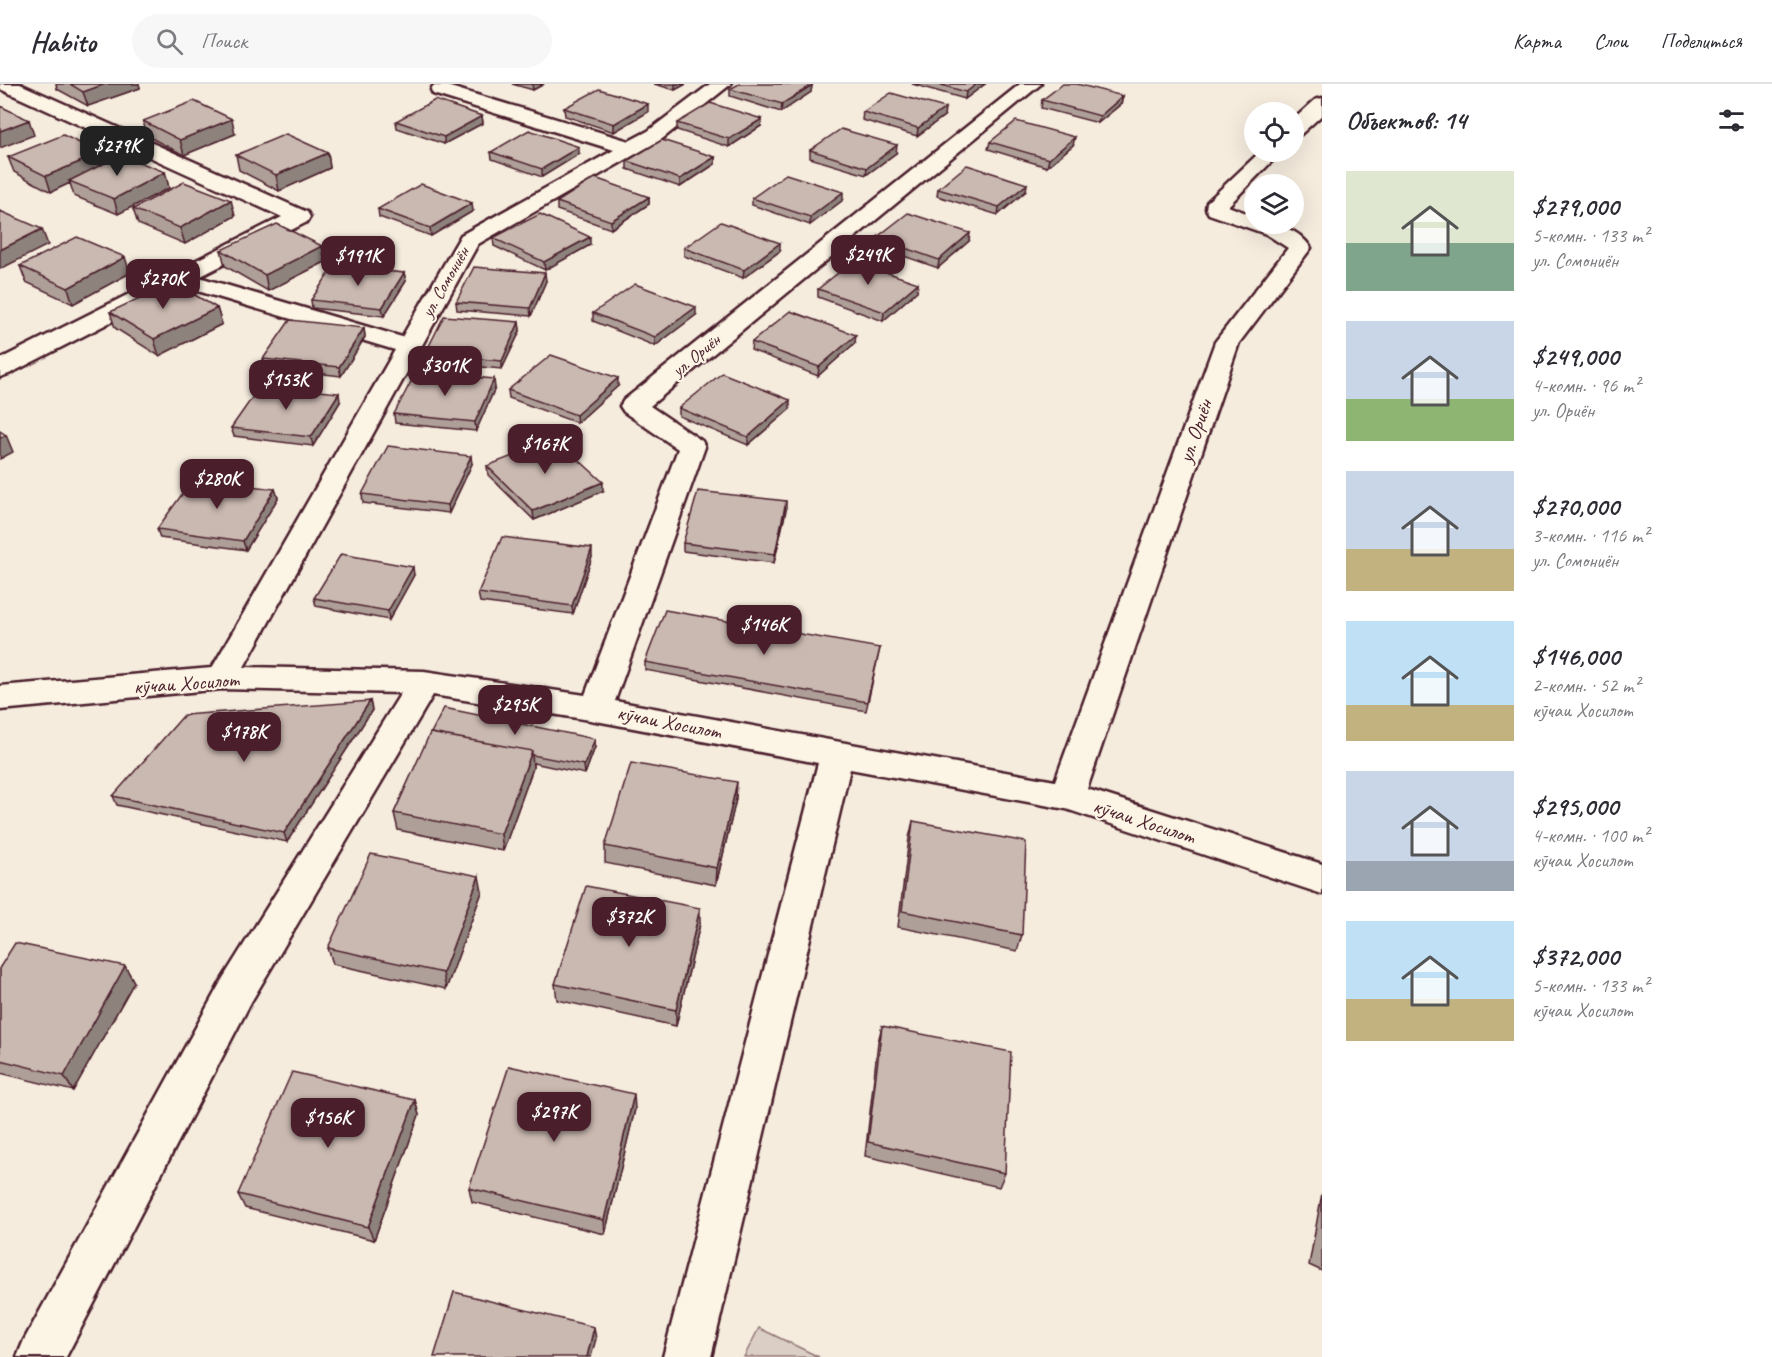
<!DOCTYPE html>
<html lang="ru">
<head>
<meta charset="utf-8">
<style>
  body { margin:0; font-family:Caveat,sans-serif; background:#f7f7f7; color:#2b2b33; height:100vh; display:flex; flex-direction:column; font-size:22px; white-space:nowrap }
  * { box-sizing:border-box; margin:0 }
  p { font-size:20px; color:#7c7c81 }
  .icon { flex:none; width:33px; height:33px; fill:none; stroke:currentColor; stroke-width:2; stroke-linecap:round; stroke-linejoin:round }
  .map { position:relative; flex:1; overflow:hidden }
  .side { display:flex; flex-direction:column; background:#fff; width:450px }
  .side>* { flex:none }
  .tools { position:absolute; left:1244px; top:18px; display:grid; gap:12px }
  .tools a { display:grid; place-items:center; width:60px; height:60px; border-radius:50%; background:#fff; box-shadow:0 6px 24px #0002; font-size:30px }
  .price { position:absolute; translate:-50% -51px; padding:0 14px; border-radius:12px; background:#4a1f2b; color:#fff; font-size:20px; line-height:39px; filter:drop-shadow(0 2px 3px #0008) }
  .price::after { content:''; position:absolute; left:50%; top:36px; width:18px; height:14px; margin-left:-9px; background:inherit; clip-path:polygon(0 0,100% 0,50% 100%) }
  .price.on { background:#222; color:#fff }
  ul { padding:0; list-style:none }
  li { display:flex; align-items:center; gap:18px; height:150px; padding:0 24px }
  li span { display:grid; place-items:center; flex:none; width:168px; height:120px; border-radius:0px; color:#555 }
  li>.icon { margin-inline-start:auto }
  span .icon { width:72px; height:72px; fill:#fffc; stroke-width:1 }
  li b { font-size:26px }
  h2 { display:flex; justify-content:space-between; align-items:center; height:72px; padding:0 24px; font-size:26px }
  header { display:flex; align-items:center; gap:36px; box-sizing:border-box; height:84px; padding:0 30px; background:#fff; border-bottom:2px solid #e1e1e2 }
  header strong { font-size:28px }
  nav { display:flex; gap:33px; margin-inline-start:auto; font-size:21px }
  .search { width:420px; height:54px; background:#f7f7f7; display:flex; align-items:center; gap:15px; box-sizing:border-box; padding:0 21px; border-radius:33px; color:#7c7c81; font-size:22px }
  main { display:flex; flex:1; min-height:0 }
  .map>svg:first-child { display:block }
  .green { fill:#dbcec4; stroke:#927678; stroke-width:1.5 }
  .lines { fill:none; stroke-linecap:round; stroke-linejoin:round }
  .street-casing { stroke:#4a1f2b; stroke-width:5 }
  .street { fill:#fcf5e5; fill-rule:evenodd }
  .wall { fill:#ae9f98; stroke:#4a1f2b; stroke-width:1.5 }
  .shaded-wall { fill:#8d827c; stroke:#4a1f2b; stroke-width:1.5 }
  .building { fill:#cab9b1; stroke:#4a1f2b; stroke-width:1.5 }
  .labels { text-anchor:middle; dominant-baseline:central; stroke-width:4.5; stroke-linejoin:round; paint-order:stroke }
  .far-street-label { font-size:18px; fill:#4a1f2b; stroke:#fcf5e5 }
  .street-label { font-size:21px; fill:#4a1f2b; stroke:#fcf5e5 }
</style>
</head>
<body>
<header>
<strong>Habito</strong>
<div class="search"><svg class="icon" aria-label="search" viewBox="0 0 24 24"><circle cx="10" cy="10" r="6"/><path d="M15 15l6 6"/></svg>Поиск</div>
<nav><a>Карта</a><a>Слои</a><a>Поделиться</a></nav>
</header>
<main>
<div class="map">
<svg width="1322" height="1273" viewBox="0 0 1322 1273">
  <rect width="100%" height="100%" fill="#f5ecde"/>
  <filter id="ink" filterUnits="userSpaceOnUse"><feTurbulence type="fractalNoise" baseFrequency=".0167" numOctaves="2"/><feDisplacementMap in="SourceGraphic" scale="12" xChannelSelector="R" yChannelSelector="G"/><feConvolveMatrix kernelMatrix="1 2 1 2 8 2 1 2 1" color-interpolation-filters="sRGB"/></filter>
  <g filter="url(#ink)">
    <path class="green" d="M759,1244L819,1273H744Z"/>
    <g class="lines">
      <defs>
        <path id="street" d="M0,0H20L307,128L310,133L307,138L199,193L402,253L461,151L614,66L433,10L431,6L433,2H447L629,57L648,47L710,0H731L662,55L478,160L244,583L424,587L585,611L678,365L624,328L620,322L624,316L1020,0H1041L650,322L702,357L705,363L615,617L1055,697L1215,258L1288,164L1266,150L1209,130L1206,125L1207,118L1260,68H1281L1228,122L1254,132V140C1278,140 1297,143 1311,164L1239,259L1087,705L1322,780V810L1066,725L850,685L711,1273H663L818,679L596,637L433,611L251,918L66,1273H17L24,1256L223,894L401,609L222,605L0,626V602L212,584L395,266L181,202L9,290L0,293V275L282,133L0,5Z
          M1322,14V31L1300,51L1293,53V36L1315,16Z"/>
      </defs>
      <use href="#street" class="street-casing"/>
      <use href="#street" class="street"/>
    </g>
    <path class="wall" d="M56,0H139L140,4L88,22L57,5Z
      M512,0H544L533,6Z
      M654,0H686L675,6Z
      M912,0H985L965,15Z
      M812,1L811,8L781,28L730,12V5Z
      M1123,12L1121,20L1098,39L1041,24L1042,16Z
      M564,24L648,28L614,48L565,32Z
      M863,28L944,32L917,52L862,36Z
      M482,32L483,39L444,60L397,44L396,37Z
      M762,35L761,42L729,63L677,46V39Z
      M143,37L235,50L184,71L147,52Z
      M990,58L1073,61L1047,83L988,65Z
      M810,66L896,69L866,91L810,74Z
      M491,68L579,70L542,93L492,75Z
      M328,69L330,84L279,107L239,86L236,71Z
      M8,73L105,79L165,88L169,104L118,130L74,112L70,99L51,108L14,88Z
      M715,73V80L680,103L627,85V77Z
      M938,105L1026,107L998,131L937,112Z
      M649,113V120L611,145L557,126V118Z
      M752,114L843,116L810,141L752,121Z
      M133,125L235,132L185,160L138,140Z
      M378,125L473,127L431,152L379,133Z
      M493,154L590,161L545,186L494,162Z
      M876,154L969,157L938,184L875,162Z
      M322,162L325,178L268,207L225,182L221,166Z
      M684,164L780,167L743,194L684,172Z
      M20,182L130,189L73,220L26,198Z
      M404,189L406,197L384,232L312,224L311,216Z
      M546,197L531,232L457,226L456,218Z
      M918,199L917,207L883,237L818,213V205Z
      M217,224L222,240L159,272L115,244L110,228Z
      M593,229L696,231L655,262L593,237Z
      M519,238L520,247L502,285L426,278L425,270Z
      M364,244L365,253L341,292L265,283L263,275Z
      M752,258L855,259L818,292L751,266Z
      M618,302L577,339L509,314L508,306Z
      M495,304L476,347L395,339L394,330Z
      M340,318L313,362L234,352L231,344Z
      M679,324L790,325L748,361L679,332Z
      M472,380L449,429L363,419L362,410Z
      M487,382L603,407L534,436L488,391Z
      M275,405L278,414L246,466L160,454L157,445Z
      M786,426L774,479L683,467V459Z
      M592,473L573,530L480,518L478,509Z
      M414,491L389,536L316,522L314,514Z
      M880,564L866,627L645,586V578Z
      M370,617L372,626L287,758L117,721L113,712Z
      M431,649L595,655V663L585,690L533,679V684L503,767L398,746L394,729Z
      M736,715L716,801L605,779V762Z
      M913,737L1022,851L1017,867L898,843L909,754Z
      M482,808L446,905L333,880L328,864Z
      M700,840L676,942L557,916L555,900Z
      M125,882L134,898L73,1007L0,989V883Z
      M882,942L1005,1089L999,1103L865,1072L878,958Z
      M415,1016L419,1031L374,1156L245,1124L238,1110Z
      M635,1025L605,1150L472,1118L469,1104Z
      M1322,1109V1187L1309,1181Z"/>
    <path class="shaded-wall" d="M105,0H139L140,4L88,22L83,8Z
      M532,0H544L533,6Z
      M675,0H686L675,6Z
      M977,0H985L965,15L966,8Z
      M812,1L811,8L781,28L782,20Z
      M1123,12L1121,20L1098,39L1100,32Z
      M648,20V28L614,48V40Z
      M945,24L944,32L917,52L918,44Z
      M482,32L483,39L444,60V53Z
      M232,35L235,50L184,71L180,56Z
      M762,35L761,42L729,63V55Z
      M29,36L34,51L0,64V47Z
      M1075,53L1073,61L1047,83L1049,75Z
      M897,61L896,69L866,91L867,84Z
      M579,63V70L542,93V85Z
      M101,69L106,84L69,97L70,99L51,108L46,92Z
      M328,69L330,84L279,107L276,91Z
      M715,73V80L680,103V95Z
      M165,88L169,104L118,130L114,115Z
      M1027,100L1026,107L998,131L999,123Z
      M843,108V116L810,141V133Z
      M649,113V120L611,145V137Z
      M231,116L235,132L185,160L180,144Z
      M472,119L473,127L431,152L430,144Z
      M42,145L48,161L0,185V166Z
      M970,149L969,157L938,184L939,176Z
      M590,153V161L545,186L544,178Z
      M780,159V167L743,194L744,186Z
      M322,162L325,178L268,207L265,191Z
      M125,173L130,189L73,220L68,204Z
      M404,189L406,197L384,232L382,224Z
      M545,189L546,197L531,232L530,224Z
      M918,199L917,207L883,237L884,228Z
      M696,223V231L655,262V253Z
      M217,224L222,240L159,272L154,255Z
      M519,238L520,247L502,285V277Z
      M364,244L365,253L341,292L339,283Z
      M856,251L855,259L818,292L819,283Z
      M618,294V302L577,339L576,331Z
      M494,295L495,304L476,347L475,338Z
      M339,309L340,318L313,362L311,353Z
      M790,316V325L748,361V353Z
      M6,351L13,368L0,375V354Z
      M471,372L472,380L449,429L448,421Z
      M603,398V407L534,436L533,427Z
      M275,405L278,414L246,466L243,457Z
      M786,417V426L774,479L775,470Z
      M592,464V473L573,530L572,522Z
      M413,483L414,491L389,536L388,527Z
      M370,617L372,626L287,758L284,749Z
      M595,655V663L585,690L584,681Z
      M532,667L533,684L503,767L501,750Z
      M737,698L736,715L716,801L717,784Z
      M479,792L482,808L446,905L443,889Z
      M700,824V840L676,942V926Z
      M125,882L134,898L73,1007L64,992Z
      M634,1010L635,1025L605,1150L604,1136Z
      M415,1016L419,1031L374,1156L368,1143Z
      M594,1243L596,1255L591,1273H587Z"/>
    <path class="building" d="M70,0H105L83,8Z
      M739,0H808L812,1L782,20L730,5Z
      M938,0H977L966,8Z
      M1063,0H1077L1123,12L1100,32L1042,16Z
      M599,5L648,20L614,40L564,24Z
      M891,9L945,24L918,44L863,28Z
      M435,16L482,32L444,53L396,37Z
      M194,17L232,35L180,56L143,37Z
      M710,19L762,35L729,55L677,39Z
      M0,22L29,36L0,47Z
      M1016,37L1075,53L1049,75L990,58Z
      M841,45L897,61L867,84L810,66Z
      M529,46L579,63L542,85L491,68Z
      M286,50L328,69L276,91L236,71Z
      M63,51L101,69L46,92L8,73Z
      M662,56L715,73L680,95L627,77Z
      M121,71L165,88L114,115L69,97Z
      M967,81L1027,100L999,123L938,105Z
      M786,90L843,108L810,133L752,114Z
      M595,94L649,113L611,137L557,118Z
      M184,98L231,116L180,144L133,125Z
      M421,100L472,119L430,144L378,125Z
      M0,127L42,145L0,166Z
      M908,129L970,149L939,176L876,154Z
      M540,130L590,153L544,178L493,154Z
      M721,138L780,159L744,186L684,164Z
      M277,140L322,162L265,191L221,166Z
      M77,153L125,173L68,204L20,182Z
      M853,177L918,199L884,228L818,205Z
      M334,182L404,189L382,224L311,216Z
      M474,183L545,189L530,224L456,218Z
      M173,198L217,224L154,255L110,228Z
      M635,200L696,223L655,253L593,229Z
      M790,227L856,251L819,283L752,258Z
      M444,232L519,238L502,277L425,270Z
      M290,236L364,244L339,283L263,275Z
      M551,271L618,294L576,331L508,306Z
      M416,288L494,295L475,338L394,330Z
      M722,289L790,316L748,353L679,324Z
      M261,301L339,309L311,353L231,344Z
      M0,347L6,351L0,354Z
      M556,355L603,398L533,427L487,382Z
      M388,362L471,372L448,421L362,410Z
      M193,395L275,405L243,457L157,445Z
      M698,407L786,417L775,470L683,459Z
      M502,453L592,464L572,522L478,509Z
      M341,470L413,483L388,527L314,514Z
      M665,526L880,564L867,618L645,578Z
      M370,617L284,749L113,712L184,631Z
      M444,624L595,655L584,681L532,671V667L431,649Z
      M430,649L532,667L501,750L394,729Z
      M631,679L737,698L717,784L605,762Z
      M913,737L1026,758L1022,851L902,827Z
      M371,770L479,792L443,889L328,864Z
      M586,802L700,824L676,926L555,900Z
      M15,859L125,882L64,992L0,976V883Z
      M882,942L1011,968L1005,1089L868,1058Z
      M509,982L634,1010L604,1136L469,1104Z
      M292,988L415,1016L368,1143L238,1110Z
      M454,1208L594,1243L587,1273H434Z"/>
  </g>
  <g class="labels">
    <g class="far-street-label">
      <text transform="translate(445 198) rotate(-60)">ул. Сомониён</text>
      <text transform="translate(696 271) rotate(-39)">ул. Ориён</text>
    </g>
    <g class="street-label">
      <text transform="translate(1195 347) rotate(-71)">ул. Ориён</text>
      <text transform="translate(186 599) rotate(-4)">кӯчаи Хосилот</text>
      <text transform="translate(669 638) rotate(11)">кӯчаи Хосилот</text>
      <text transform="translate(1144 737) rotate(18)">кӯчаи Хосилот</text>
    </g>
  </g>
</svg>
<div class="tools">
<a><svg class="icon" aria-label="locate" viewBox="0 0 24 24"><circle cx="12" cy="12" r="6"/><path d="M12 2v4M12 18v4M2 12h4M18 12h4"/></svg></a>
<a><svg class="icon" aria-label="layers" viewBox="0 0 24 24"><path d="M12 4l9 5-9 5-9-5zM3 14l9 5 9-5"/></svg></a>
</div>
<b class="price on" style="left:117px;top:93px">$279K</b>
<b class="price" style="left:868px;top:202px">$249K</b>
<b class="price" style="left:358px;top:203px">$191K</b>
<b class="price" style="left:163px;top:226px">$270K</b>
<b class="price" style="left:445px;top:313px">$301K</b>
<b class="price" style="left:286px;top:327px">$153K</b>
<b class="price" style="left:545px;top:391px">$167K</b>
<b class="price" style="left:217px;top:426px">$280K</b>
<b class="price" style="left:764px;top:572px">$146K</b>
<b class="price" style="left:515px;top:652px">$295K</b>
<b class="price" style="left:244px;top:679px">$178K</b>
<b class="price" style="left:629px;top:864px">$372K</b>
<b class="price" style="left:554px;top:1059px">$297K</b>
<b class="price" style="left:328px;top:1065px">$156K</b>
</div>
<section class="side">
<h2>Объектов: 14<svg class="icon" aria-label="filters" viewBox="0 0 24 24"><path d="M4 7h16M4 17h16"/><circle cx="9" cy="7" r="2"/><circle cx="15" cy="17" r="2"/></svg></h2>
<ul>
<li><span style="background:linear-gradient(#dfe7d0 60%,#7fa58c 0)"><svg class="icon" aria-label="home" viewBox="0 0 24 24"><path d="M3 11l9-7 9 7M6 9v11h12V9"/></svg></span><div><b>$279,000</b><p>5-комн. · 133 m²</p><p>ул. Сомониён</p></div></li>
<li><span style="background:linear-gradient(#c9d6e8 65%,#8fb573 0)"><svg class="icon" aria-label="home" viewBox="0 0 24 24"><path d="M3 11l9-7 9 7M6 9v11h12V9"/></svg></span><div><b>$249,000</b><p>4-комн. · 96 m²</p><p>ул. Ориён</p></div></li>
<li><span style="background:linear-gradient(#c9d6e8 65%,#c2b280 0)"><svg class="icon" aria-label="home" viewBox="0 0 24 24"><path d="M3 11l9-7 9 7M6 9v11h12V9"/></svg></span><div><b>$270,000</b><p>3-комн. · 116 m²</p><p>ул. Сомониён</p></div></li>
<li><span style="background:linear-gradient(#bfe0f5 70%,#c2b280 0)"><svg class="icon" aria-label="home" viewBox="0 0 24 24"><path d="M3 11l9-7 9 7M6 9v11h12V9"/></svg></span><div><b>$146,000</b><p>2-комн. · 52 m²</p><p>кӯчаи Хосилот</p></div></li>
<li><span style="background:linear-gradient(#c9d6e8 75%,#9aa5b1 0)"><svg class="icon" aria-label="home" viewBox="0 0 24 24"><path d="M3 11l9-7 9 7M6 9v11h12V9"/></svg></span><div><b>$295,000</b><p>4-комн. · 100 m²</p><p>кӯчаи Хосилот</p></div></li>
<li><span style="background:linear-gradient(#bfe0f5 65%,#c2b280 0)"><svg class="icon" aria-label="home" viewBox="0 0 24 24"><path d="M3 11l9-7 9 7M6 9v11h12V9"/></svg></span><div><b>$372,000</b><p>5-комн. · 133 m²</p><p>кӯчаи Хосилот</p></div></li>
</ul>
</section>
</main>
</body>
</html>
